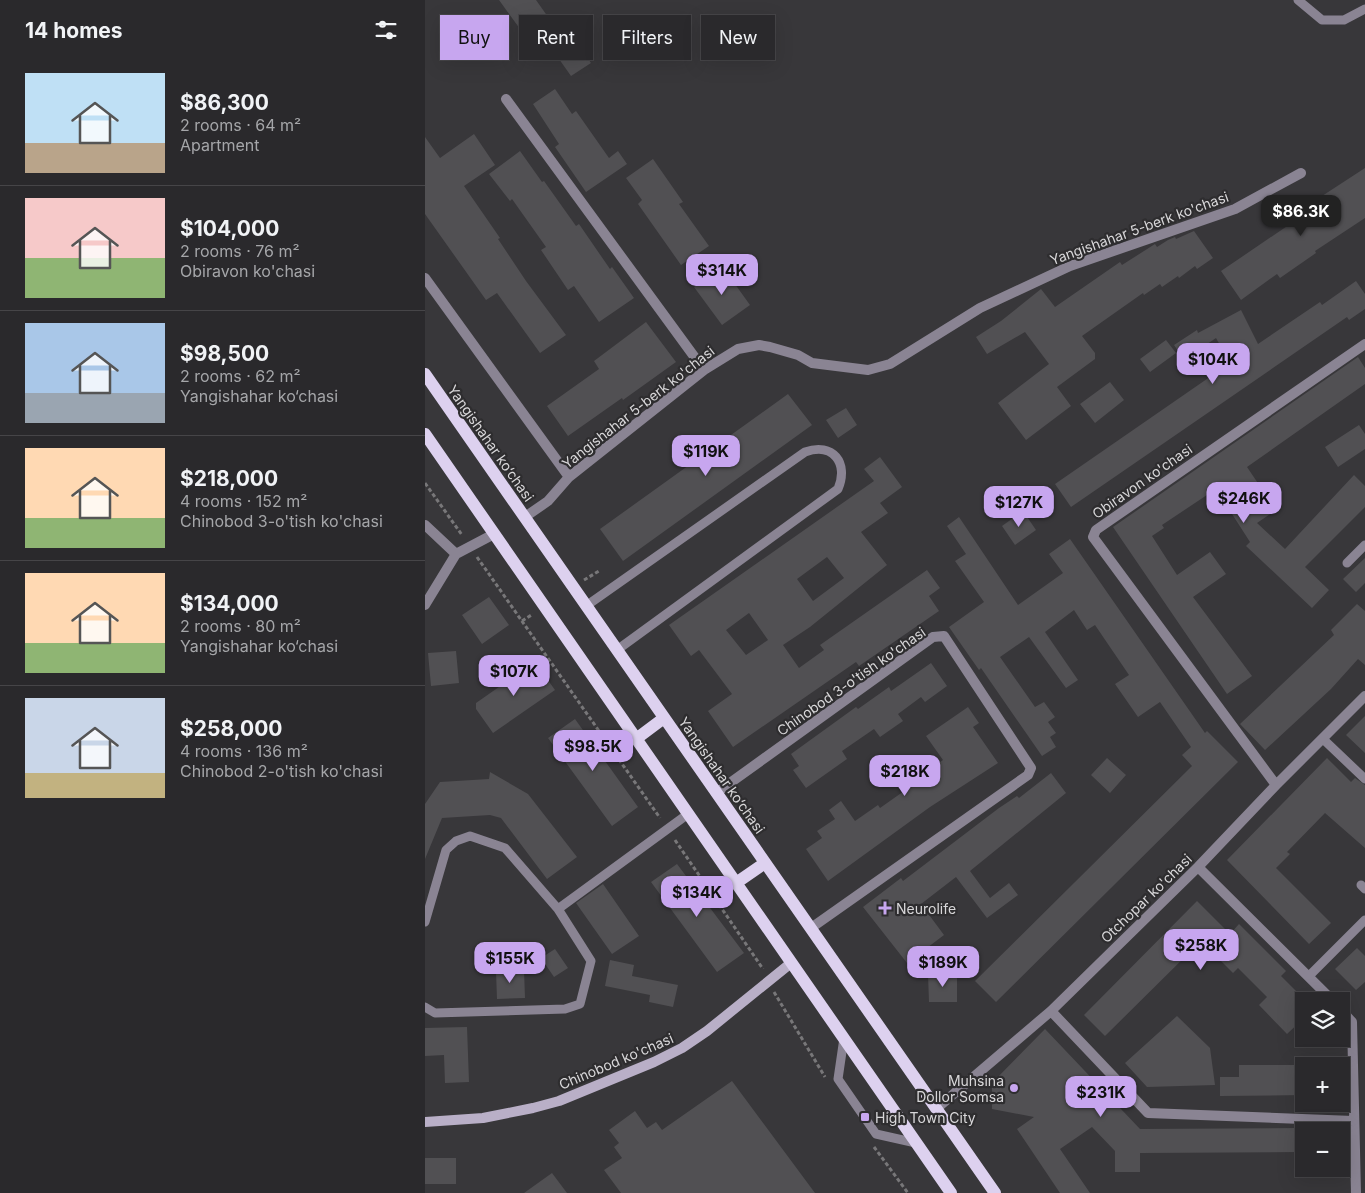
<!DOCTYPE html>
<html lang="en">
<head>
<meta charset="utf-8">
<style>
  body { margin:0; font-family:Inter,sans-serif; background:#323134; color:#f1f3f6; height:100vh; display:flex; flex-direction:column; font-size:19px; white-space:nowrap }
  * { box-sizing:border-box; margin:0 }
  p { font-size:16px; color:#a5a6a9 }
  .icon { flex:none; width:28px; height:28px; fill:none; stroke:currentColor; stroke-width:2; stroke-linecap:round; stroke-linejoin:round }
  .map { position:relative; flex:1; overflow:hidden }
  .drawer { display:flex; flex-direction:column; background:#2a292c; width:425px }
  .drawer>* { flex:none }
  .top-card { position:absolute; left:15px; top:15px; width:475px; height:45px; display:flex; gap:10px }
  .buttons { position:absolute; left:870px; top:992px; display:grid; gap:10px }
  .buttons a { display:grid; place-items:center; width:55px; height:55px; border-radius:0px; background:#2a292c; box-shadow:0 5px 20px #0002,0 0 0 1px #464548; font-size:25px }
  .price { position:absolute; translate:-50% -42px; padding:0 11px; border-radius:10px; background:#c7a6ef; color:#111; font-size:16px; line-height:32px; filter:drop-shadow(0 1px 2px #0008) }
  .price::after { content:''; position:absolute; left:50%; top:30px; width:15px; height:11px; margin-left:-8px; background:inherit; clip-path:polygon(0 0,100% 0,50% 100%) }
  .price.selected { background:#222; color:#fff }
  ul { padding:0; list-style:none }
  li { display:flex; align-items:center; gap:15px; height:125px; padding:0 25px }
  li+li { border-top:1px solid #464548 }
  li span { display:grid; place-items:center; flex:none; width:140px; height:100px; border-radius:0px; color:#555 }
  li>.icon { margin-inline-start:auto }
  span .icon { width:60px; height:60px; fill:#fffc; stroke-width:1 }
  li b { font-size:21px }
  h2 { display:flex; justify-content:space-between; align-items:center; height:60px; padding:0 25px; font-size:21px }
  .chip { padding:0 18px; border-radius:0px; background:#2a292c; box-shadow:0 5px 20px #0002,0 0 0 1px #464548; font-size:18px; line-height:45px }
  .chip.selected { background:#c7a6ef; color:#111 }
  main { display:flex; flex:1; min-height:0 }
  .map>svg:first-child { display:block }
  .building { fill:#515053; fill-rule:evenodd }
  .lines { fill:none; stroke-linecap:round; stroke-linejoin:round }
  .path { stroke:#787779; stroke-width:3; stroke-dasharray:4 2.5; stroke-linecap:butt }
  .lane { stroke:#8a8493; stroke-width:9 }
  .street { stroke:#8a8493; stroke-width:10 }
  .secondary { stroke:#b9afc7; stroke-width:10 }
  .primary { stroke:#ddd1ef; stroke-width:12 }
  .poi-dot { fill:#c7a6ef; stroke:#2e2d2f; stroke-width:2 }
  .labels { text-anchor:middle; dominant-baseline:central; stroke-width:4.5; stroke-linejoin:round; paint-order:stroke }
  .street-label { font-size:14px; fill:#d8d7d9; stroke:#2e2d2f }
  .poi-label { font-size:14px; fill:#d8d7d9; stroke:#2e2d2f; text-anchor:start }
</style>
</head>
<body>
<main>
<section class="drawer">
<h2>14 homes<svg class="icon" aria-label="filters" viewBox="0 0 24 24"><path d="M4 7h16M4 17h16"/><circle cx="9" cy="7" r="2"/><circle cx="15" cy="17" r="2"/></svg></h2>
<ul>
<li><span style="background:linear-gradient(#bfe0f5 70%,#b9a48a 0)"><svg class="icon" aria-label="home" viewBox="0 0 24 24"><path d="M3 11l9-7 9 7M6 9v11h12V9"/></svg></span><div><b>$86,300</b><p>2 rooms · 64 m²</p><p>Apartment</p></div></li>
<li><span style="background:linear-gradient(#f6c9c9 60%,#8fb573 0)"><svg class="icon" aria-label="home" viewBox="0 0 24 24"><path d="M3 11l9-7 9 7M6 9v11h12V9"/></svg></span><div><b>$104,000</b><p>2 rooms · 76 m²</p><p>Obiravon ko'chasi</p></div></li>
<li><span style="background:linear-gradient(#a9c7e8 70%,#9aa5b1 0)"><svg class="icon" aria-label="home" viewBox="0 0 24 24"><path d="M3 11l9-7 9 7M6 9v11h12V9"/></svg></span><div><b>$98,500</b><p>2 rooms · 62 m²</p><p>Yangishahar ko‘chasi</p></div></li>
<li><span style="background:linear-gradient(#ffd9b3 70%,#8fb573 0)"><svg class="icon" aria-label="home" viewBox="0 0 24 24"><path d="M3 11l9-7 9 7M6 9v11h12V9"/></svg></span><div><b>$218,000</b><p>4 rooms · 152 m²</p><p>Chinobod 3-o'tish ko'chasi</p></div></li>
<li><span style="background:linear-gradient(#ffd9b3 70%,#8fb573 0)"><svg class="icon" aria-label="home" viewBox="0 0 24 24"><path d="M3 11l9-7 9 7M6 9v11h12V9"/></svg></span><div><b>$134,000</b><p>2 rooms · 80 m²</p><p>Yangishahar ko‘chasi</p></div></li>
<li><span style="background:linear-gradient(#c9d6e8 75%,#c2b280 0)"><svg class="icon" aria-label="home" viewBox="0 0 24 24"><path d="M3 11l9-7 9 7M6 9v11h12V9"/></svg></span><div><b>$258,000</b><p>4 rooms · 136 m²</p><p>Chinobod 2-o'tish ko'chasi</p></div></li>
</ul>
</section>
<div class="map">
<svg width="940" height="1193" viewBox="0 0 940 1193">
  <rect width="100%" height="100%" fill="#38373a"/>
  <path class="building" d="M74,0H111L128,24L135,19L166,63L146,76L110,25L98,33Z
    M130,89L147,114L151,111L184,158L193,151L202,164L161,192L130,147L134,144L108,104Z
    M49,134L70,165L39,186L75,238L73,239L101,281L141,335L115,353L72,293L61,300L0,214V137L15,158Z
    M95,151L117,182L119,181L151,226L154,224L185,269L187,267L209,298L174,322L149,286L143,290L116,250L121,247L87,199L85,201L64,174Z
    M228,159L258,202L254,204L284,246L256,265L213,204L217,200L201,178Z
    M940,168V218L890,251L891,253L855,278L852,274L816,300L796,271L877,216L874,211Z
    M769,231L788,258L772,269L770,266L754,278L753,276L737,287L735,284L719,295L718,293L657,336L670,353V359L632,387L646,406L601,440L573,403L624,364L600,332L562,354L551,337L576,321L616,289L630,307L695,262L697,265L730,244L732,247L743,240L750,237L751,239Z
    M297,266L325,305L297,325L269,287Z
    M931,281L940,294V309L924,320L922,317L646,507L630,484L805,363L791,338L759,360L749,345L772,330L773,333L816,310L833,344L895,302L897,305Z
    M221,322L251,362L198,400L197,398L143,436L122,406L174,369L169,361Z
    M741,340L751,353L725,372L715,359Z
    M933,357L940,368V384L822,467L851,510L832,523L860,549L929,475L940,486V507L880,567L904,590L887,608L821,546L825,542L791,489L737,525L739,528L727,536L752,575L785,552L801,574L768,597L827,676L802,694L688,527Z
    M685,382L699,400L670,423L655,404Z
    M363,394L387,425L198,561L175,529Z
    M421,408L432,425L413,438L401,420Z
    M934,425L940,434V449L913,467L900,447Z
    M455,457L477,487L455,503L463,513L436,532L462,565L385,627L358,645L374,668L399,650L395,645L502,570L515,588L504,596L514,611L434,666L431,662L308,747L283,711L307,694L274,650L266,656L244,625L449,481L439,469ZM402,557L419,578L388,601L372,579ZM324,613L343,640L321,655L301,630Z
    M598,511L611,530L590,545L577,526Z
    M534,517L593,605L638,573L624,554L645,539L780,733L782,731L813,762L571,1002L550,981L767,766L757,755L766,747L735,702L713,717L690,684L704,675L670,625L662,630L649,610L620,632L653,680L641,688L604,637L575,657L610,707L619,702L630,717L623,722L631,733L625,737L631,747L617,756L556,668L554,670L524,627L559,602L530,561L541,554L522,526Z
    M940,558V583L931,592L918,579Z
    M64,597L84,625L57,644L37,615Z
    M932,604L940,611V665L933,659L906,689L840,750L815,724L909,635L906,630Z
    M31,651L34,683L6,686L3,653Z
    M110,662L130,690L68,733L51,709V703Z
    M506,663L522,686L500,702L496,697L473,714L478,721L455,737L449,729L417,751L422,759L381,788L368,770L374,766L366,754L431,707L433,709L464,687L466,691Z
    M543,707L554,723L548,727L573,763L505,807L403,881L381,849L397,838L392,831L410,819L404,810L416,801L430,821L453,805L455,808L489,784L487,782L518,760L501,736Z
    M940,716V753L921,735Z
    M150,719L213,807L187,826L123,738Z
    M682,758L701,775L685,793L666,775Z
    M902,758L926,782L930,778L940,785V848L900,813L862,852L865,854L851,868L906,923L884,944L802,860Z
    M65,772L103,794L152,857L122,879L76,818L65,815L17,818L0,859V804L15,782L64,779Z
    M626,773L641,793L545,871L565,898L584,883L593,895L562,918L531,877L496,904L519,935L482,963L438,907L476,878L478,881L574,808L592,796L594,798Z
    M252,864L319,953L292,972L226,882Z
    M178,884L214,936L187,954L151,903Z
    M772,901L805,934L814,924L861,971L856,976L879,999V1018L862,1034L834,1005L842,997L813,968L808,973L776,941L680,1036L659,1015Z
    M932,948L940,956V982L931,990L910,969Z
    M130,949L143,968L129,977L116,958Z
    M185,960L209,965L207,976L253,985L248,1007L224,1002L225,995L180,986Z
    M99,970L100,998L72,999L71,971Z
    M503,974H532V1002H504Z
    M752,1016L785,1048L790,1085L722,1087L700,1063Z
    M42,1027L44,1082L20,1083L19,1055L0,1056V1028Z
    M620,1029L715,1129L872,1128L873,1152L715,1153V1172H690V1151L667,1127L635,1149L665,1193H635L592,1129L609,1117L567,1109V1083Z
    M814,1065H879V1095L795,1096V1077H814Z
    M307,1081L390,1193H196L179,1170L197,1158L189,1147L194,1143L184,1130L210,1111L222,1128L231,1122L237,1130Z
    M0,1158H31V1184H0Z
    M127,1173L142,1193H99Z"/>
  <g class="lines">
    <path class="path" d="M0,483L37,535
      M52,557L235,818
      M159,580L174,571
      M97,621L108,614
      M250,840L338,969
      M349,992L400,1077
      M449,1147L483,1193"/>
    <path class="lane" d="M873,0L897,20H919L940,9
      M922,563L940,545
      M161,606L380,452C408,442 424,463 413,489L192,650
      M898,739L940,779
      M936,885L940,889
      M133,909L263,814
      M0,922L21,850L31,841L45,836L80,848L133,909L166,961L155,1004L140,1009L10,1013L0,1007
      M884,976L940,920
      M419,1038L413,1079L451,1134L491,1143"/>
    <path class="street" d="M81,99L279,370
      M0,278L144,477
      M100,517L123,501L144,477L279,370L313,349L334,345L345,347L373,355L387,363L443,370L465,364L555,308L645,266L810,209L876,173
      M0,525L31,554
      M0,605L31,554L69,534
      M851,785L668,537L671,530L940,344
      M291,793L508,637L519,636L606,768L603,775L386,928
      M773,867L908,1001
      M916,1010L927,1022L931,1193
      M626,1011L723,1113L928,1121
      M511,1109L626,1011L773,867L851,785L940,696"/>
    <path class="secondary" d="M0,1122L58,1118L108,1108L134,1101L229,1062L257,1048L282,1031L366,963"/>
    <path class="primary" d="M0,374L570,1193
      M0,434L526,1193
      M211,739L239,718
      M311,883L340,863"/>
  </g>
  <g class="poi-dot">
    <path d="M457.5 900.5h5v5h5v5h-5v5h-5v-5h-5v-5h5z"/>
    <circle cx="589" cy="1088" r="5"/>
    <rect x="435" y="1112" width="10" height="10" rx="2.5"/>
  </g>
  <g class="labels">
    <g class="street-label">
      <text transform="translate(714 228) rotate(-20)">Yangishahar 5-berk ko'chasi</text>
      <text transform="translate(213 407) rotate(-38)">Yangishahar 5-berk ko'chasi</text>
      <text transform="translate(66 443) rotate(55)">Yangishahar ko‘chasi</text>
      <text transform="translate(717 481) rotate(-35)">Obiravon ko'chasi</text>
      <text transform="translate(426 681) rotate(-35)">Chinobod 3-o'tish ko'chasi</text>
      <text transform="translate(297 775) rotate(55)">Yangishahar ko‘chasi</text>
      <text transform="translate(721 898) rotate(-44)">Otchopar ko'chasi</text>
      <text transform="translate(191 1061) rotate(-23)">Chinobod ko'chasi</text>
    </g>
    <g class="poi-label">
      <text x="471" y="908">Neurolife</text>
      <text x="579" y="1080" text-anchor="end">Muhsina<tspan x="579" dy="16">Dollor Somsa</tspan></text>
      <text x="450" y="1117">High Town City</text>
    </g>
  </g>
</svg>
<div class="buttons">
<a><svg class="icon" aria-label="layers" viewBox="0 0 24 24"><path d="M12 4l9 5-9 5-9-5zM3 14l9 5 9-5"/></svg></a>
<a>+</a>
<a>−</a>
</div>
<b class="price selected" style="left:876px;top:237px">$86.3K</b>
<b class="price" style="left:297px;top:296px">$314K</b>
<b class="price" style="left:788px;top:385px">$104K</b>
<b class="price" style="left:281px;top:477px">$119K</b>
<b class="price" style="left:819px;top:524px">$246K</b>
<b class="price" style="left:594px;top:528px">$127K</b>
<b class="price" style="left:89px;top:697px">$107K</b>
<b class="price" style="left:168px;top:772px">$98.5K</b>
<b class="price" style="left:480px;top:797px">$218K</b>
<b class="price" style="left:272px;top:918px">$134K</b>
<b class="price" style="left:776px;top:971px">$258K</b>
<b class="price" style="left:85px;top:984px">$155K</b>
<b class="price" style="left:518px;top:988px">$189K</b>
<b class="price" style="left:676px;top:1118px">$231K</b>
<div class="top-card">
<a class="chip selected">Buy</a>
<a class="chip">Rent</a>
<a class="chip">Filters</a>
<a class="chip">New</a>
</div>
</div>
</main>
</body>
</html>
